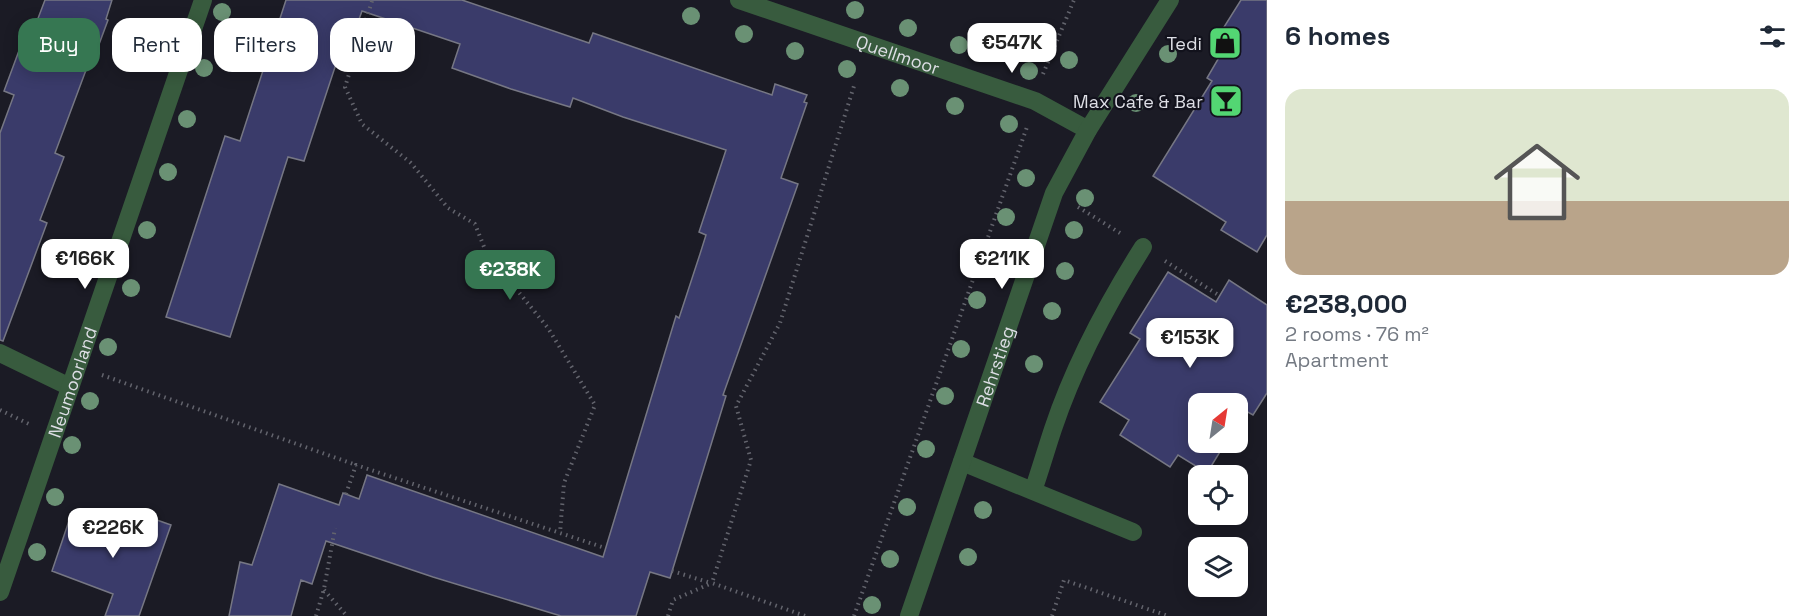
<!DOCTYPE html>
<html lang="en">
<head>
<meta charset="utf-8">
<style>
  body { margin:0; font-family:"Space Grotesk",sans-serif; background:#f6f6f7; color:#1f2937; height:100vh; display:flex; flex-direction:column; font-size:22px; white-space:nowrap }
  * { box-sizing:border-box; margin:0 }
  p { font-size:20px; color:#747a83 }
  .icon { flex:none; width:33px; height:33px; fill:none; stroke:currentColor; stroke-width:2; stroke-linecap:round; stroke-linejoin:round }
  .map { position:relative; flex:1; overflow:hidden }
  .side { display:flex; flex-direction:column; background:#fff; width:540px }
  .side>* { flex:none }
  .banner { position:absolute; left:18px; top:18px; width:570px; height:54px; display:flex; gap:12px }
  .needle { width:39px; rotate:30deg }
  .fabs { position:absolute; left:1188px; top:393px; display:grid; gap:12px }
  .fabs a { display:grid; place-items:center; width:60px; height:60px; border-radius:12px; background:#fff; box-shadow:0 3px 15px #0003; font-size:30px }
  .price { position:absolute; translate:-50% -51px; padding:0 14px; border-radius:12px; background:#fff; color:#222; font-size:20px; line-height:39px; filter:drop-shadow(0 2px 3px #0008) }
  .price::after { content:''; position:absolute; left:50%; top:36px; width:18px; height:14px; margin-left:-9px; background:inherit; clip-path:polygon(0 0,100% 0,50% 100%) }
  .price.selected { background:#367752; color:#fff }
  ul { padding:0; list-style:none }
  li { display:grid; align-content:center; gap:12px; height:318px; padding:0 18px }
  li+li { border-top:2px solid #e0e1e3 }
  li span { display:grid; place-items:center; height:186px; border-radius:18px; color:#555 }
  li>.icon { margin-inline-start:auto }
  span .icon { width:108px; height:108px; fill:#fffc; stroke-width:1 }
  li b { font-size:26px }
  h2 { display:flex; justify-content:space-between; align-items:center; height:72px; padding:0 18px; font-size:26px }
  .pill { padding:0 21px; border-radius:18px; background:#fff; box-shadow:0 3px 15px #0003; font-size:21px; line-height:54px }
  .pill.selected { background:#367752; color:#fff }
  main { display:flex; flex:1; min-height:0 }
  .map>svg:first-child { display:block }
  .building { fill:#3a3b6a; stroke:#767784; stroke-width:1.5 }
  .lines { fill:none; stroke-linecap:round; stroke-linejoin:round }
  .path { stroke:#63646d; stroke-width:4; stroke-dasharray:1.5 4.5; stroke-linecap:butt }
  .lane { stroke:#385b3e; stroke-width:18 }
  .street { stroke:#385b3e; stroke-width:18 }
  .tree { fill:#6a9174 }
  .labels { text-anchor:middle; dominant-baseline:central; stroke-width:4.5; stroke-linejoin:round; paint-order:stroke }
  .poi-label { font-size:18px; fill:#dddee5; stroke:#12121c; text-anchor:end }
  .street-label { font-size:18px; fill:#dddee5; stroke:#12121c }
</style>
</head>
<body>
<main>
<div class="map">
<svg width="1267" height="616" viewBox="0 0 1267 616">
  <rect width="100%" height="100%" fill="#1b1b25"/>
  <path class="building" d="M45,0H112L106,19L108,20L98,47L95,46L55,153L64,157L40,220L47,223L3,341L0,340V133L14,95L4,91L20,48L26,50Z
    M286,0H462L589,43L593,33L772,95L775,84L807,95L804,102L807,103L781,178L798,184L723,395L726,396L670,578L650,572L636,616H561L433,577L326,541L312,584L301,580L291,616H229L240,562L252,565L279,484L339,505L343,493L359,499L367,475L603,557L676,316L679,318L700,254L706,235L699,232L726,150L623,117L573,98L570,107L511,89L452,68L460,44L362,11L343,64L337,61L304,161L288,157L230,337L166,317L225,136L240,141Z
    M1241,0H1267V235L1257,252L1221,230L1226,222L1153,176L1212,81L1207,78L1224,49L1214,43Z
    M1168,272L1216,302L1229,280L1267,305V393L1253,415L1246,411L1238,424V404H1198V442H1226L1207,473L1178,455L1170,467L1120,435L1129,420L1100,402L1140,339L1130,333Z
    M72,512L134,533L140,514L171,525L139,616H105L113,594L52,571Z"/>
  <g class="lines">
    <path class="path" d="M372,1L345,87L362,124L411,163L448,208L475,224L486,252L548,328L595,405L564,483L560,533
      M1043,74L1074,0
      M1078,207L1120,233
      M1165,261L1220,296
      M102,375L356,465
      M0,410L29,424
      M346,494L356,465L605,548
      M672,571L711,583
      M324,590L347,616
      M316,616L324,589L335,528
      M668,616L673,600L712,583
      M805,616L712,583L751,460L736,406L780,323L854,86
      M854,616L1027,127
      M1052,616L1064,580L1168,616"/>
    <path class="lane" d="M0,353L70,387
      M962,462L1133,532
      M1033,491C1040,471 1046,450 1053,429C1074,366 1107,304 1143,247"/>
    <g class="street">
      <path id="s1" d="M739,0L1035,101L1088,130"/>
      <path id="s2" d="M0,592L203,0"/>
      <path id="s3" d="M909,616L1054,193L1088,130L1170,0"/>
    </g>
  </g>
  <g class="tree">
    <circle cx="855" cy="10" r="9"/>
    <circle cx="222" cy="12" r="9"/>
    <circle cx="691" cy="16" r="9"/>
    <circle cx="908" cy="28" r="9"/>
    <circle cx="744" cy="34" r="9"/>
    <circle cx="1043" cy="40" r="9"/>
    <circle cx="959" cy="45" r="9"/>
    <circle cx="795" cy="51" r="9"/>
    <circle cx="1168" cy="54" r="9"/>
    <circle cx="1069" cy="60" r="9"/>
    <circle cx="204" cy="68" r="9"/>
    <circle cx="847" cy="69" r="9"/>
    <circle cx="1029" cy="71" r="9"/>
    <circle cx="900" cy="88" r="9"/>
    <circle cx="1136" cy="103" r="9"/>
    <circle cx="955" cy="106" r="9"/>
    <circle cx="187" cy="119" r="9"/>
    <circle cx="1009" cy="124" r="9"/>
    <circle cx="168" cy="172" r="9"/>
    <circle cx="1026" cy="178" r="9"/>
    <circle cx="1085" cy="198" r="9"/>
    <circle cx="1006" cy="217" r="9"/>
    <circle cx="147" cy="230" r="9"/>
    <circle cx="1074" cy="230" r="9"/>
    <circle cx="991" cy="259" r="9"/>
    <circle cx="1065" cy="271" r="9"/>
    <circle cx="131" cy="288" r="9"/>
    <circle cx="977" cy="300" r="9"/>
    <circle cx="1052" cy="311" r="9"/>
    <circle cx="108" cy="347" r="9"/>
    <circle cx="961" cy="349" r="9"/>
    <circle cx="1034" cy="364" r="9"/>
    <circle cx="945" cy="396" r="9"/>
    <circle cx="90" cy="401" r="9"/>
    <circle cx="72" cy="445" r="9"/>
    <circle cx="926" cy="449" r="9"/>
    <circle cx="55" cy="497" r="9"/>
    <circle cx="907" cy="507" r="9"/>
    <circle cx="983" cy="510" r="9"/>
    <circle cx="37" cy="552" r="9"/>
    <circle cx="968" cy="557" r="9"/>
    <circle cx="890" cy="559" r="9"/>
    <circle cx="872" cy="605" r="9"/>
  </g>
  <defs>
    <symbol id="shop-square" viewBox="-11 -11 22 22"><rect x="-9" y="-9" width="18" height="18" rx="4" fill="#53d673" stroke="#12121c"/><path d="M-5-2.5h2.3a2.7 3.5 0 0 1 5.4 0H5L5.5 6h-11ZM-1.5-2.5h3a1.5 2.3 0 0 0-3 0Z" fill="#111"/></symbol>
    <symbol id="bar-square" viewBox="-11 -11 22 22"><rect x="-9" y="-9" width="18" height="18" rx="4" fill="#53d673" stroke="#12121c"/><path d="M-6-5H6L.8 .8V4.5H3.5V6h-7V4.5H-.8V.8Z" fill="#111"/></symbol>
  </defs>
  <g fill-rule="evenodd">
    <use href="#shop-square" x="1206" y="24" width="38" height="38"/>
    <use href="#bar-square" x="1207" y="82" width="38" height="38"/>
  </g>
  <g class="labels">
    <g class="poi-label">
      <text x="1202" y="43">Tedi</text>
      <text x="1203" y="101">Max Cafe &amp; Bar</text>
    </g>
    <g class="street-label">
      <text stroke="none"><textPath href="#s1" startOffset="168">Quellmoor</textPath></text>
      <text stroke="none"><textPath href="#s3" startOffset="264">Rehrstieg</textPath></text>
      <text stroke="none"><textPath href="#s2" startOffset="222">Neumoorland</textPath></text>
    </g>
  </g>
</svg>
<div class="fabs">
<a><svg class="needle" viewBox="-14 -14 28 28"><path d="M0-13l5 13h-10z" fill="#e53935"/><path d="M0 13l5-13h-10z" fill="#747a83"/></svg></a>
<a><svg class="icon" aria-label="locate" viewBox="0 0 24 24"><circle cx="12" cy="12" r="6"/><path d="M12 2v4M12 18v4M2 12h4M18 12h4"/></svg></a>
<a><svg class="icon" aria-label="layers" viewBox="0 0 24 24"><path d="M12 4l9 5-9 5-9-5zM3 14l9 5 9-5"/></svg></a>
</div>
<b class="price" style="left:1012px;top:74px">€547K</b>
<b class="price" style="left:85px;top:290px">€166K</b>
<b class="price" style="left:1002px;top:290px">€211K</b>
<b class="price selected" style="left:510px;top:301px">€238K</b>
<b class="price" style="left:1190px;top:369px">€153K</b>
<b class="price" style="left:113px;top:559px">€226K</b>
<div class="banner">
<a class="pill selected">Buy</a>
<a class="pill">Rent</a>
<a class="pill">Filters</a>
<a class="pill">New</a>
</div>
</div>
<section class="side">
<h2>6 homes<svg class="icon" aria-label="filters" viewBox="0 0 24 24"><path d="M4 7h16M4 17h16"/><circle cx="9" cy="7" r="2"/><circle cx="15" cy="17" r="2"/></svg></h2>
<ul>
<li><span style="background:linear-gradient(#dfe7d0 60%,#b9a48a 0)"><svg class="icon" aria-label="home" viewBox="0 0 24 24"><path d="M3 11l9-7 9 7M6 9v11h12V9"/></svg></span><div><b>€238,000</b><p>2 rooms · 76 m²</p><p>Apartment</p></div></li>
</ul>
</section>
</main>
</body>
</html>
